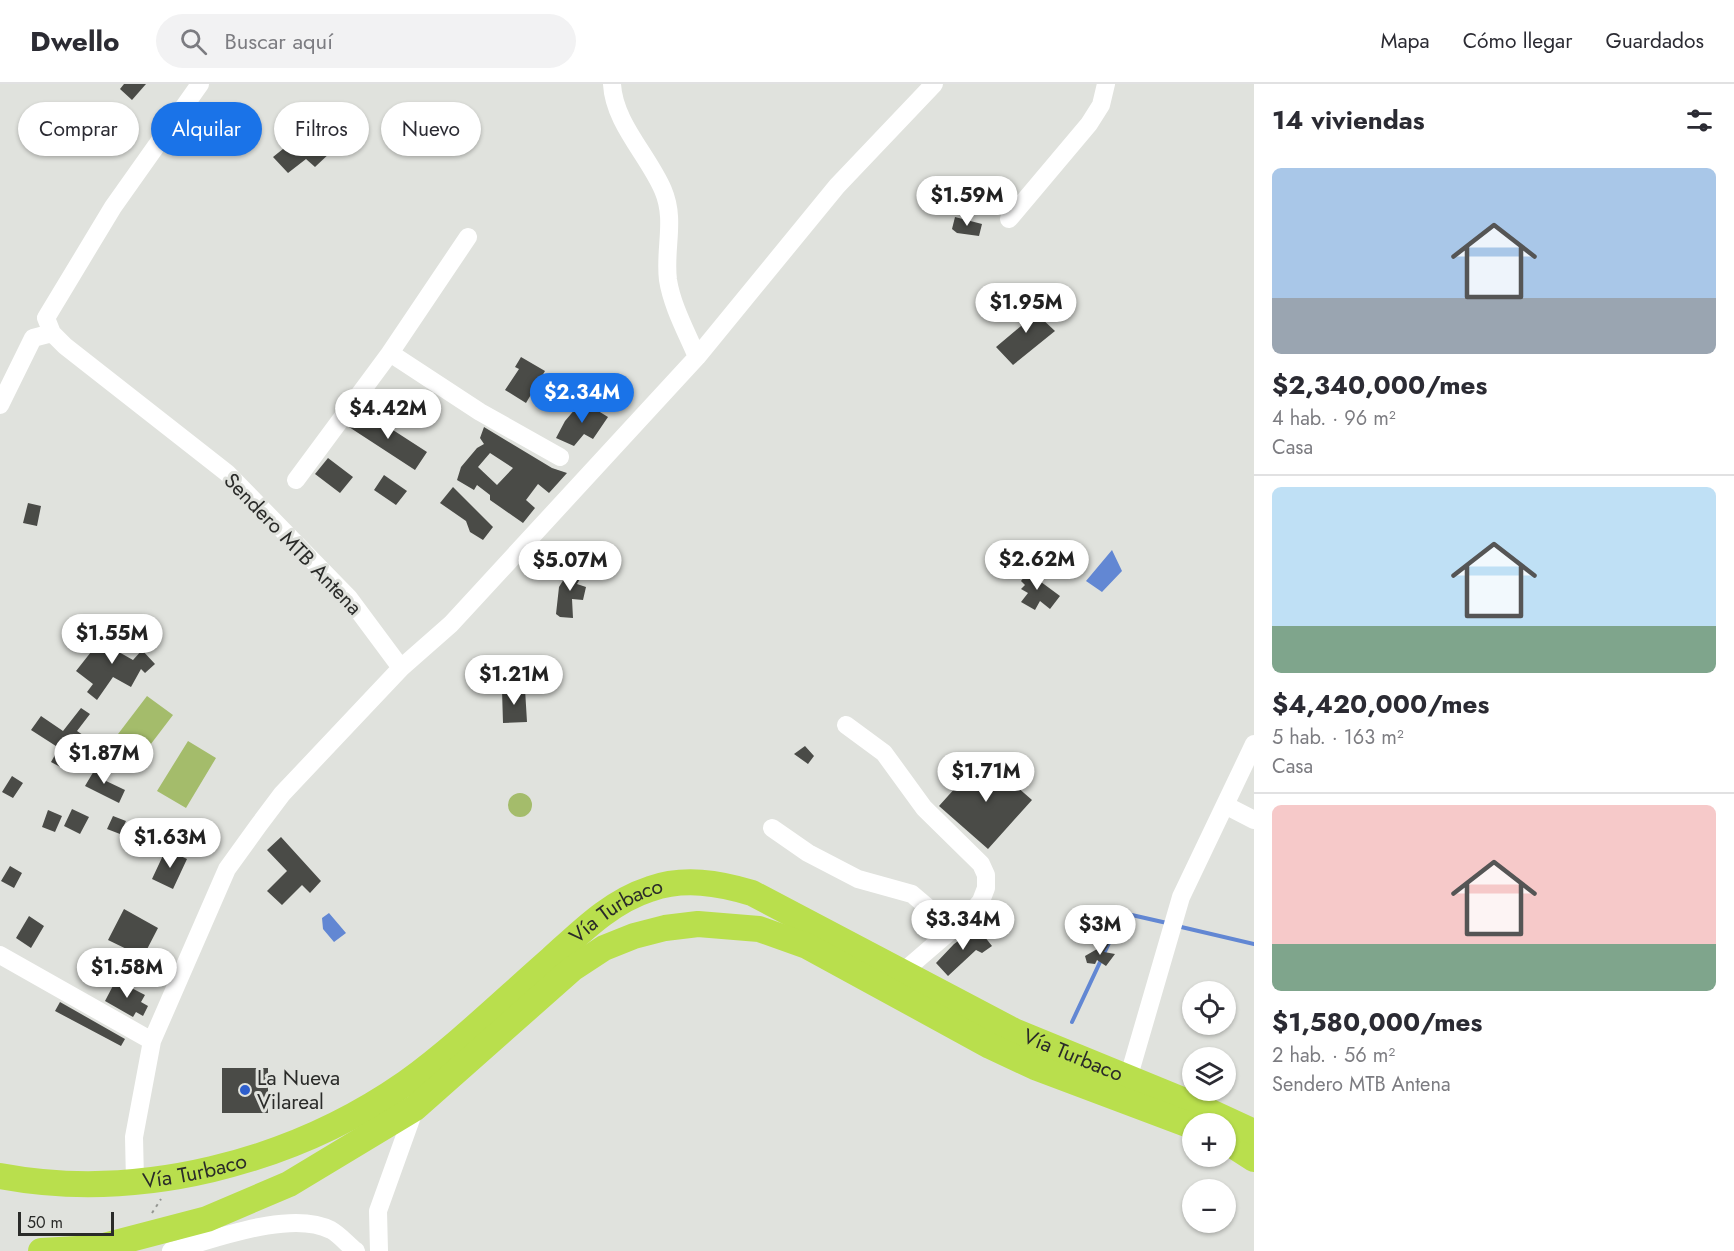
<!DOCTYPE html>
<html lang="es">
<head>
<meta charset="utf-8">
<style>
  body { margin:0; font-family:Jost,sans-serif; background:#f2f2f3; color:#2b2b33; height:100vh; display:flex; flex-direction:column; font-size:22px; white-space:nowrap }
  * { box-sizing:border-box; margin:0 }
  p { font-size:20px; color:#7c7c81 }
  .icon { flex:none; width:33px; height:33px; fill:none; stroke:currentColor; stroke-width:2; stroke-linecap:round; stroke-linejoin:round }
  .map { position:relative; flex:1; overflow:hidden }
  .side { display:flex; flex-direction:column; background:#fff; width:480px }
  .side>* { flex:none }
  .guide { position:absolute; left:18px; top:18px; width:570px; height:54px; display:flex; gap:12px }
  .controls { position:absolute; left:1182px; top:897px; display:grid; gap:12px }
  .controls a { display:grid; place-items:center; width:54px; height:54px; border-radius:50%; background:#fff; box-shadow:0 2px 4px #0004; font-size:30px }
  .scale { position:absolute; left:18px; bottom:15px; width:96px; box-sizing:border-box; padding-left:6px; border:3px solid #2a2b29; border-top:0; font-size:16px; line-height:21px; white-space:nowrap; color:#2a2b29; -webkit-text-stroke:4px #e0e2dd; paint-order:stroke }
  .price { position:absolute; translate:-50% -51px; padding:0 14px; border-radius:21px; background:#fff; color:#222; font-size:20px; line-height:39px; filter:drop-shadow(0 2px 3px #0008) }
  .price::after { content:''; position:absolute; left:50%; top:36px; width:18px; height:14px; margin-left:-9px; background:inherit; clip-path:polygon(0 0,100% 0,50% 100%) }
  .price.current { background:#1a73e8; color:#fff }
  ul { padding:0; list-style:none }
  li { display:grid; align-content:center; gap:12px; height:318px; padding:0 18px }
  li+li { border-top:2px solid #e1e1e2 }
  li span { display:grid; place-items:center; height:186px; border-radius:9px; color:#555 }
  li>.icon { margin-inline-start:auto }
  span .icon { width:108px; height:108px; fill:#fffc; stroke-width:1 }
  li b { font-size:26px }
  h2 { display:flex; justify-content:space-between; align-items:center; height:72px; padding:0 18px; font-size:26px }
  .chip { padding:0 21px; border-radius:27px; background:#fff; box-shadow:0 2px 4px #0004; font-size:21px; line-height:54px }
  .chip.current { background:#1a73e8; color:#fff }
  header { display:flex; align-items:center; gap:36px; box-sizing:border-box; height:84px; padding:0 30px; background:#fff; border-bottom:2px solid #e1e1e2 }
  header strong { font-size:28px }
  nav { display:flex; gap:33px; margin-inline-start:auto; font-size:21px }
  .search { width:420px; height:54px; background:#f2f2f3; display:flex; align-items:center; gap:15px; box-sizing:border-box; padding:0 21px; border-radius:33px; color:#7c7c81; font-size:22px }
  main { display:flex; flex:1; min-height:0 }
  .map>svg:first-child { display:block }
  .green { fill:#a4bc6b }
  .water { fill:#6287d3 }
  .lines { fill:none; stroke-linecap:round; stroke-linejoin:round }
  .stream { stroke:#6287d3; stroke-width:4 }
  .building { fill:#4a4b47; fill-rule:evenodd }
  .path { stroke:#949692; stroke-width:2; stroke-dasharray:3 4.5; stroke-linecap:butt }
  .minor { stroke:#fff; stroke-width:18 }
  .highway { stroke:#b9df4d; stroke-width:26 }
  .poi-dot { fill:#2d5ecc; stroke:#e0e2dd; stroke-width:2 }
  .labels { text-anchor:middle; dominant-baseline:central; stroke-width:6; stroke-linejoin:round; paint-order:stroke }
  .street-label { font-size:21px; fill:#2a2b29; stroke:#e0e2dd }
  .poi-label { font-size:21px; fill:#2a2b29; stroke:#e0e2dd; text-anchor:start }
</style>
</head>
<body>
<header>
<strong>Dwello</strong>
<div class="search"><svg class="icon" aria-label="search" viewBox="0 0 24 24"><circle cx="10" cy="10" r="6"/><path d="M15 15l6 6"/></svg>Buscar aquí</div>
<nav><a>Mapa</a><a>Cómo llegar</a><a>Guardados</a></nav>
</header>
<main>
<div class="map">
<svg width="1254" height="1167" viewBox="0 0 1254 1167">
  <rect width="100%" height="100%" fill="#e0e2dd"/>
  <path class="green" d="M147,612L173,631L141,673L115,654Z
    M188,657L216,674L186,724L157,707Z
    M508 721a12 12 0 1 1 24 0a12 12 0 1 1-24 0Z"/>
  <path class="water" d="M1112,466L1122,487L1102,508L1086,497Z
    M329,829L346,849L334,858L323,845L322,834Z"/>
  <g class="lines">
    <path class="stream" d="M1177,842L1254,860
      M1072,938L1123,829L1167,839"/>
  </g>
  <path class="building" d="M124,0H146L132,16L120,5Z
    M317,32L321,58L327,57L332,67L315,83L306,75L288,89L273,73L304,48L301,36Z
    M955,133L982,140L979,152L957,149L952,145Z
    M1035,216L1045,225L1039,232L1055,247L1013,281L996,263L1021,242L1017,233Z
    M521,273L545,287L526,319L505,306L519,285L515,283Z
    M582,317L608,333L593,355L584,350L574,362L556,354L565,337Z
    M362,326L427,368L415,386L349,343Z
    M484,343L552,384L567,389L549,409L538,400L526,416L535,424L523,439L490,416V411L477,401L474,406L457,396L461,383L477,364L484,360L480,354ZM490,369L513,384L497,401L478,383Z
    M328,374L353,393L340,409L315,390Z
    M384,391L407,407L396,421L374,406Z
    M453,403L493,443L483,456L470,448L466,437L440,419Z
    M28,419L41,422L37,442L23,439Z
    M574,479L586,485L577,500L586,503L583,516L572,515L573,534L560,533L556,530L559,503Z
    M1027,482L1039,489L1037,495L1060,512L1050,525L1040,517L1035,526L1021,518L1028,509L1021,505L1025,501L1021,497L1024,493L1023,487Z
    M113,540L122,548L110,563L133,576L142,566L155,580L145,589L141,585L131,603L113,593L97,616L87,608L93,600L76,587Z
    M525,605L527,638L503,639L502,606Z
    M81,624L90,630L77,647L83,651L64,685L51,678L59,664L31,646L41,632L63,647Z
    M805,662L814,672L808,680L794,670Z
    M983,673L1032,716L988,765L939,722Z
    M98,680L110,687L104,696L125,706L119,719L85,702Z
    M12,692L23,699L13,714L2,708Z
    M72,725L89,733L80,750L64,742Z
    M48,726L62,732L55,748L42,743Z
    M113,732L126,737L120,750L107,745Z
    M281,753L321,797L310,809L302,801L282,821L267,807L287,787L267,766Z
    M166,765L187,775L173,805L152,795Z
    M10,782L22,789L14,804L1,797Z
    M124,825L158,844L143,873L108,856Z
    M29,832L44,842L31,864L16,854Z
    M977,843L992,862L982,869L976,866L948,892L936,879L954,860Z
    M1111,857L1104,868L1115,870L1106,882L1097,876L1095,880L1087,879L1085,872Z
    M116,896L145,911L141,918L148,922L143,932L136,928L133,933L105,917Z
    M60,918L125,955L121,962L55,927Z
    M222,984H268V1029H222Z"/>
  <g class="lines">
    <path class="path" d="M152,1129L161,1115"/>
    <path class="minor" d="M200,0L113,123L46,234L52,249L65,262L227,389L349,514L401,584
      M612,0C614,39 648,71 663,106C676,136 664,165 668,196C672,222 687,249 697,273
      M1009,135L1089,40L1101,21L1106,0
      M390,269L480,328L560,373
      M0,321L33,254L52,249
      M296,396L390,269L468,153
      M846,641L884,669L924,724L981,780L986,791V804L981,817L969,831L904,887
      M1225,721L1254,736
      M772,744L808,769L858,795L912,810L952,844
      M0,871L152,957
      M1128,995L1181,813L1254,660
      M135,1097L134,1053L152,957L227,785L258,742L282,710L401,584L451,540L697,273L837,102L934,0
      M171,1167C212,1156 291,1125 331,1146C340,1151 348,1161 356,1167
      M379,1167L378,1127L415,1024"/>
    <g class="highway">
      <path d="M1226,1057L1254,1075"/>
      <path id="s1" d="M0,1092C138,1118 291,1079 406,999C457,962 503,917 551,875C581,848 610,818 650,805C684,793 719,799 752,809L1014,947L1202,1024L1254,1048"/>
      <path d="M41,1167L96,1164L207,1135L289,1100L415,1024L572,885L604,864L634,852L665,844L698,840L759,845L807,862L990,962L1035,983L1192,1042"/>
    </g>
  </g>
  <circle class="poi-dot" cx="245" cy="1006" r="6"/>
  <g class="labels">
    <g class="street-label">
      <text transform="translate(293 460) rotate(46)">Sendero MTB Antena</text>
      <text stroke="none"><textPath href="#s1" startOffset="700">Vía Turbaco</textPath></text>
      <text stroke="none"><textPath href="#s1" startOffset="1204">Vía Turbaco</textPath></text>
      <text stroke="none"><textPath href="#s1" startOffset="196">Vía Turbaco</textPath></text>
    </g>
    <g class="poi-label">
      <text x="257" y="994">La Nueva<tspan x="257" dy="24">Vilareal</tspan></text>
    </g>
  </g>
</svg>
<div class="controls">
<a><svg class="icon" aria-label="locate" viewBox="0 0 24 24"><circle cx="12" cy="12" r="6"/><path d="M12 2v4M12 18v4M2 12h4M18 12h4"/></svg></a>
<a><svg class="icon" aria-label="layers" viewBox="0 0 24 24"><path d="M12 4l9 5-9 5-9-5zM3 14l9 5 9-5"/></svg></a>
<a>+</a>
<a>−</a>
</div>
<div class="scale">50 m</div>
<b class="price" style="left:967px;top:143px">$1.59M</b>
<b class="price" style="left:1026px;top:250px">$1.95M</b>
<b class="price current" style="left:582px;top:340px">$2.34M</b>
<b class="price" style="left:388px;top:356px">$4.42M</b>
<b class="price" style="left:1037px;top:507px">$2.62M</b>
<b class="price" style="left:570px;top:508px">$5.07M</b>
<b class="price" style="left:112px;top:581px">$1.55M</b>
<b class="price" style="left:514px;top:622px">$1.21M</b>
<b class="price" style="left:104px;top:701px">$1.87M</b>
<b class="price" style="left:986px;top:719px">$1.71M</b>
<b class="price" style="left:170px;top:785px">$1.63M</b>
<b class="price" style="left:963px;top:867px">$3.34M</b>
<b class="price" style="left:1100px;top:872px">$3M</b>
<b class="price" style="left:127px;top:915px">$1.58M</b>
<div class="guide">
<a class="chip">Comprar</a>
<a class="chip current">Alquilar</a>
<a class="chip">Filtros</a>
<a class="chip">Nuevo</a>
</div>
</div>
<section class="side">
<h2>14 viviendas<svg class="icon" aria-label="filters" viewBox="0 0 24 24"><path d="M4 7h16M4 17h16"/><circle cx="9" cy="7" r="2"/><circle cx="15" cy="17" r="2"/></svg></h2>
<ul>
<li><span style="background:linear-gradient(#a9c7e8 70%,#9aa5b1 0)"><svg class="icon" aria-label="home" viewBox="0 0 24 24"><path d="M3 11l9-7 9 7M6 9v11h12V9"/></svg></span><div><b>$2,340,000/mes</b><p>4 hab. · 96 m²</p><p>Casa</p></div></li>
<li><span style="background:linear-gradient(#bfe0f5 75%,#7fa58c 0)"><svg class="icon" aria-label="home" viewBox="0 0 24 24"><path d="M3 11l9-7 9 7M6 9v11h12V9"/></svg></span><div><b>$4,420,000/mes</b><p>5 hab. · 163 m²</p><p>Casa</p></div></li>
<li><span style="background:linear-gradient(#f6c9c9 75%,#7fa58c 0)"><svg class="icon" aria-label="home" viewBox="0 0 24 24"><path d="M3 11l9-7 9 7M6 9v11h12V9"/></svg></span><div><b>$1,580,000/mes</b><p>2 hab. · 56 m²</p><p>Sendero MTB Antena</p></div></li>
</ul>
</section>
</main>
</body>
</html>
